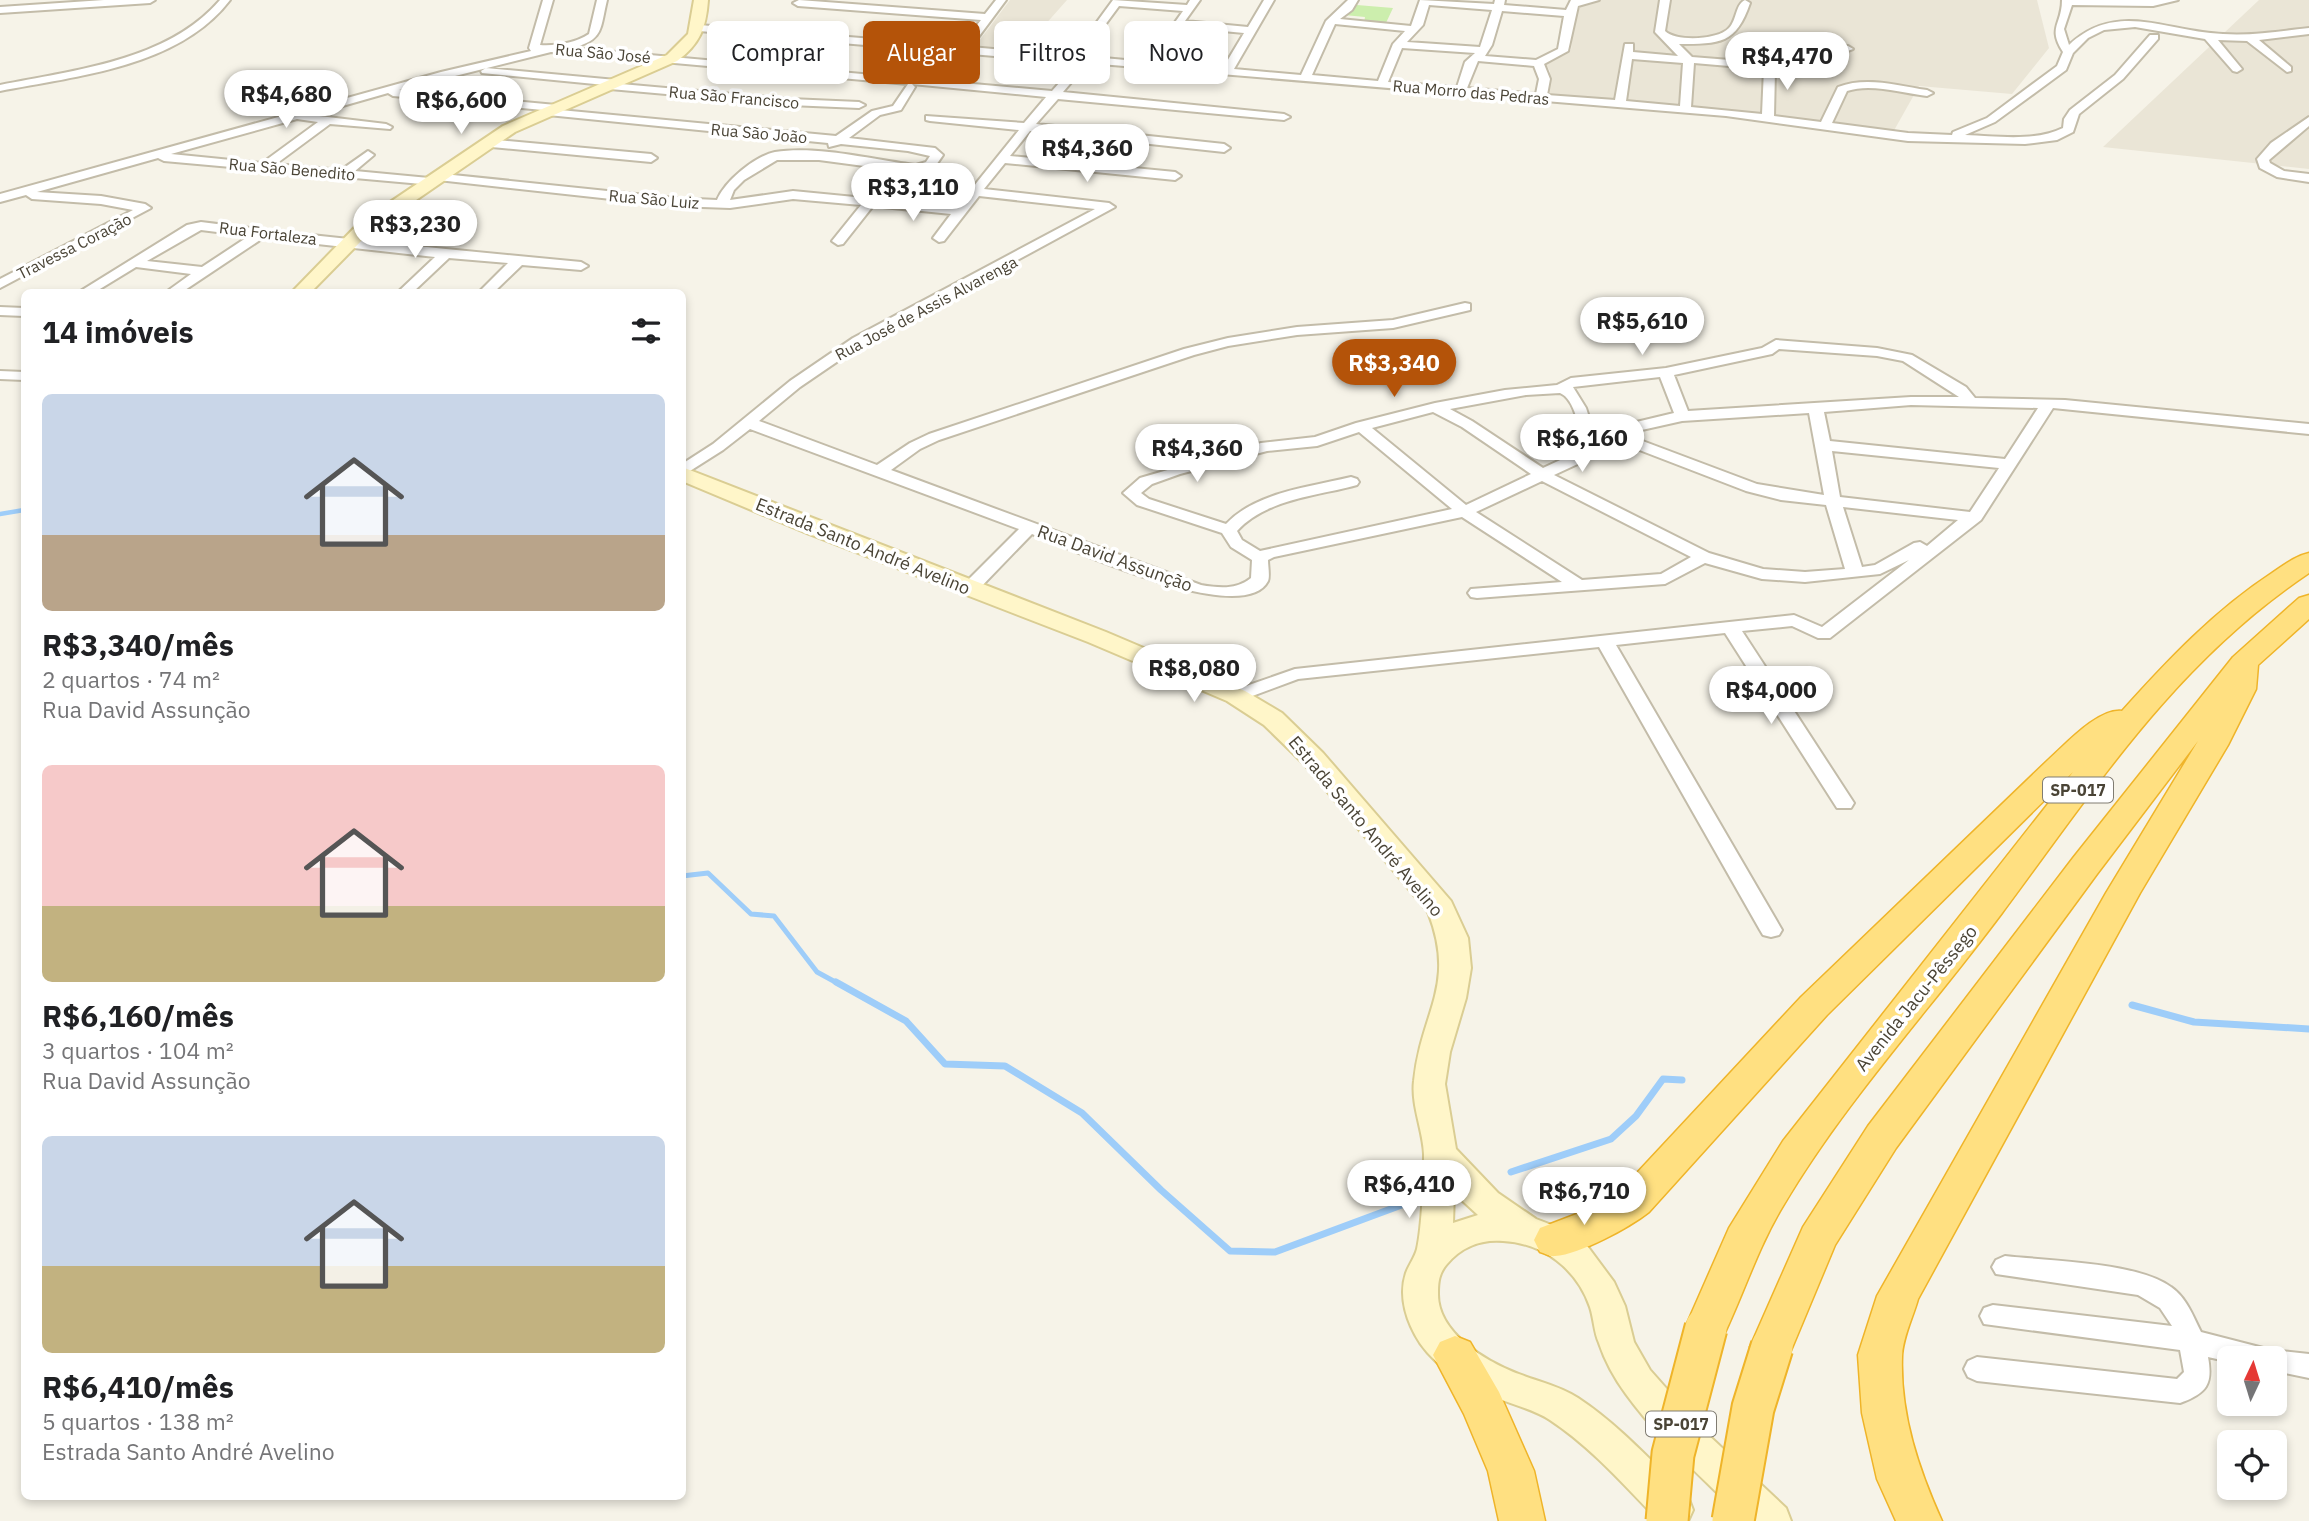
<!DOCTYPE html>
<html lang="pt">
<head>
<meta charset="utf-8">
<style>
  body { margin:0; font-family:"IBM Plex Sans",sans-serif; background:#f6f6f6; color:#202124; height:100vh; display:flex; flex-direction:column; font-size:26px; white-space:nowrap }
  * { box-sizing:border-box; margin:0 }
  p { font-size:23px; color:#757577 }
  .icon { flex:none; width:38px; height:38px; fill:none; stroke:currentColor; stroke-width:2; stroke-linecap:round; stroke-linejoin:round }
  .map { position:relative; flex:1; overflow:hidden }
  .drawer { position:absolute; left:21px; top:289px; width:665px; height:1211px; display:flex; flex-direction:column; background:#fff; border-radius:10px; box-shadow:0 4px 10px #0003 }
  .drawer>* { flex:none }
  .banner { position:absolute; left:707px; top:21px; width:665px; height:63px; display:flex; gap:14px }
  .needle { width:46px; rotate:4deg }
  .tools { position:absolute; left:2217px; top:1346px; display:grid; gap:14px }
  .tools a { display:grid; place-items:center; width:70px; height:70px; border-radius:10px; background:#fff; box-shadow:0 4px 10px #0003; font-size:35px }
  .price { position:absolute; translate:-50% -60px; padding:0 16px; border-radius:24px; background:#fff; color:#222; font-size:23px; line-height:46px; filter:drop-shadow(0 2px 4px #0008) }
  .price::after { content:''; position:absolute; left:50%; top:42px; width:21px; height:16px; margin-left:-10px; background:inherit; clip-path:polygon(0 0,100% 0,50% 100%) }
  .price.active { background:#b45309; color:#fff }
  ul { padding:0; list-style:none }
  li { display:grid; align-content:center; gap:14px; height:371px; padding:0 21px }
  li span { display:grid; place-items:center; height:217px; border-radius:10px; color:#555 }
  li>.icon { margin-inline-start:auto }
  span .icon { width:126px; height:126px; fill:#fffc; stroke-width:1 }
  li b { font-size:30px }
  h2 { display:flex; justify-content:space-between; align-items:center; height:84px; padding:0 21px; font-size:30px }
  .chip { padding:0 24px; border-radius:10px; background:#fff; box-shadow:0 4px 10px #0003; font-size:24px; line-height:63px }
  .chip.active { background:#b45309; color:#fff }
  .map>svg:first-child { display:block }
  .residential { fill:#eae5d6 }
  .green { fill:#cceead }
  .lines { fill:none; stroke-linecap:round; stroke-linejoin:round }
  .stream-far2 { stroke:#9ecdf9; stroke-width:4.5 }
  .stream-far1 { stroke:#9ecdf9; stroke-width:5 }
  .stream { stroke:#9ecdf9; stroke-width:7 }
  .minor-casing { stroke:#c3bca9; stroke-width:4 }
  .secondary-casing { stroke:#dacd93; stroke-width:4 }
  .trunk-casing { stroke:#efb429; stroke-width:3 }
  .minor { fill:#fff; fill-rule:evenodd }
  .secondary { fill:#fff6c9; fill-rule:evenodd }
  .trunk { fill:#ffe081; fill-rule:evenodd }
  .trunk-bridge-casing { stroke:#efb429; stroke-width:45; stroke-linecap:butt }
  .trunk-bridge { stroke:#ffe081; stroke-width:41 }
  .labels { text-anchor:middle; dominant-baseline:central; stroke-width:7; stroke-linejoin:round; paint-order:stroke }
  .far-street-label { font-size:16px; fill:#4a4436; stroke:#fff }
  .shield { fill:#fff; stroke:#807c72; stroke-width:2 }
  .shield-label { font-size:16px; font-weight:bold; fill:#4a4436 }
  .street-label { font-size:18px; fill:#4a4436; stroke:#fff }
</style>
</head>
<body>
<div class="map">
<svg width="2309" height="1521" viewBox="0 0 2309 1521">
  <rect width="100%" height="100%" fill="#f6f3e8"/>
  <path class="residential" d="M1010,0H1067L1020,53L973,49Z
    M1584,0H2037L2049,48L2012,94L1919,86L1892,134L1771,115L1547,96L1550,71L1544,63L1571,50L1574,18Z
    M2259,0H2309V169L2103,147Z"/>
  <path class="green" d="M1357,5L1393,8L1385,25L1364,23L1365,17L1344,15Z"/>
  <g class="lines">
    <path class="stream-far2" d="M0,514L24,510"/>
    <path class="stream-far1" d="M682,876L708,873L751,914L774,916L817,972L839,984"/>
    <path class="stream" d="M836,982L906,1021L945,1064L1005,1066L1082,1113L1161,1190L1230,1251L1275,1252L1415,1200
      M2132,1005L2194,1022L2309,1029
      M1511,1172L1611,1139L1636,1116L1663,1079L1682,1080"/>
    <defs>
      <path id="minor" d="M104,0H155L150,3L0,13V7Z
        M220,0H230C179,67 77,76 0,91V85C74,70 168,61 220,0Z
        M543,0H553L540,45C556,46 576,43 589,34L597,0H607C600,29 604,40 572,48L1052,91L1077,63L699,31L694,28L699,25L960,46L981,20L798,6L793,3L799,0L985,14L996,0H1006L971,47L1072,56L1113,0L1187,5L1190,0H1200L1185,21L1248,27L1264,0H1274L1234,69L1301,75L1326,21L1348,0H1358L1352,10L1340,19L1411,26L1420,0L1494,4L1495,0H1505L1504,5L1566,10L1571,0H1599L1578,6L1568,51L1544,64L1550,79L1547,95L1615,100L1625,44H1633V52L1678,56L1655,32L1660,0H1670L1665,31C1676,42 1718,40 1729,28C1737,20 1735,5 1745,0L1750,3C1736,44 1720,44 1679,44L1692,57L1781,64L1800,61L1848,46L1853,49L1806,66L1775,70L1774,116L1821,122L1838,87C1867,76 1898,86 1927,90L1933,93L1927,96C1902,93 1871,83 1847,91L1832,123L1908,133L1952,135L1953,132L1987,118L2057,66L2063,52C2047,27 2062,25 2062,0H2178L2153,6L2072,5L2064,29L2069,45C2117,0 2166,32 2223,34C2252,36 2280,31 2309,28V34L2259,40L2291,67V71L2287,72L2247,41L2218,40L2242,69L2237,72L2233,71L2205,39L2135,27L2104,30L2088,38L2073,53L2066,70L1995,122L1965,135C1996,136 2035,142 2063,128L2064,119L2070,110L2115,75L2150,35H2158V39L2123,79L2079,114L2073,132L2057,140L2025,144L1908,141L1726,116L1088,63L1063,92L1284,114L1290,117L1284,120L1058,99L1036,124L1224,144L1230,148L1224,152L1030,131L1010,156L1175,172L1181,176L1175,180L1005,163L984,189L1109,203L1115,207L863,344L800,387L759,421L877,465L910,443L929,434L1184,349L1228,338L1297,327L1393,320L1465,303L1470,304V310L1393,328L1297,335L1228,346L1194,355L939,440L920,449L891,470L1201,585C1219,588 1236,590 1251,578L1252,560L1231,547L1222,533L1137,505L1123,493L1140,478L1261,443L1315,437L1356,423L1435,403L1505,390L1557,385L1571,378L1666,368L1762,348L1776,340L1877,348L1912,355L1966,387L1975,398L2065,400L2309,424V434L2053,408L1981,520L1830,638H1818L1792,626L1742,631L1854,803L1851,808H1837L1725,633L1616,645L1782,930L1779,935L1771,937L1763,935L1760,930L1599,647L1298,679L1236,702L1227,696L1229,692L1295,669L1794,615L1822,627L1909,560L1880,574L1805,582L1762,579L1705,563L1665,584L1477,598L1471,597L1468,593L1471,589L1562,582L1462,517L1274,557L1268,560C1268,566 1270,576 1268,581C1243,629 1070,548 1032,534L975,593L969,594L960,589L963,585L1019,529L750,429L723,450L682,476V464L713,444L790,381L853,338L1095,209L979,196L944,241L939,242L933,238L951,214L873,206L843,244L838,245L832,241L861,205L793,199L730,208L675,206L438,180L432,176L434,173L675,198L717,200C725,181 755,156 775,152C817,145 874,160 916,165L926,162L930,156L908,151L841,144L829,147L828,143L548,115L544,114L543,110L393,96L388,93L311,115L386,124L392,127L390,129L330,124L276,164L341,170L368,151L374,155L355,171L429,178L433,179V185L164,161L158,158L37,192L101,196L145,204L151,208L0,288V279L133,210L101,204L32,199L26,195L0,202V194L441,72L531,51L529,48ZM1429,5L1492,10L1480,47L1407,42L1423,25ZM1119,6L1183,11L1147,62L1082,56ZM1502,11L1564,16L1558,49L1536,60L1485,56L1492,45ZM1335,24L1405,31L1393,44L1378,81L1312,75ZM1181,27L1244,33L1223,68L1157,63ZM1402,48L1475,53L1465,62L1457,87L1388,82ZM551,52L908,84L893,106L872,111L836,136L560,110V106L556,105L399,90ZM1632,59L1683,63L1680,106L1626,101ZM1478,61L1534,66L1539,79L1536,94L1467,88ZM1694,63L1764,69L1762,114L1691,107ZM912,84L1046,97L1024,123L926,116V120L930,121L1019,130L957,207L793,191L730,200L734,190L744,180L777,160H819L917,173L934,168L943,155L935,148L849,138L880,115L901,110L915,87ZM297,119L318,122L262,163L171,154ZM1779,349L1877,356L1903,361L1959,397H1911L1688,411L1674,375L1772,354ZM1660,377L1674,413L1603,430L1600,433L1603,436L1746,491L1781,500L1826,505L1845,569L1805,572L1763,569L1709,553L1554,475L1582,462L1598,445L1586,408L1573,387ZM1560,393C1575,399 1580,430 1582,445L1571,455L1543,468L1472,421L1450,409L1526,395ZM1911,405L2038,408L2005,459L1830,441L1824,412ZM1433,412L1462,427L1531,474L1466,505L1372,428ZM1809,413L1824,495L1757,484L1624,434L1682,421ZM1359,432L1452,509L1260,551L1242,540L1237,531C1266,499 1317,496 1357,485L1359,482L1357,479L1351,477C1310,487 1256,492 1226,524L1149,499L1141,493L1152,484L1180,474L1267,451L1317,446ZM1832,451L1999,468L1970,512L1840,497ZM1542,481L1691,557L1661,574L1582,580L1476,512ZM1843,507L1958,520L1927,546L1920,542L1914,543L1875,565L1862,567Z
        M486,68L616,80L621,84L790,99L859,102L865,105L859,108L790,105L610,89L605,85L482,73L481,71Z
        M2309,117V126L2269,160L2270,163L2284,171L2309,174V182L2277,177L2260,168L2257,159L2271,143Z
        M485,139L651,154L657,158L651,162L481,146L479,143Z
        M201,222C328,238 454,250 581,262L588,266L581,270L522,265L494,292H479L508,263L449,258L413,292H398L435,257L263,238L182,292H166L191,274L136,267L95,292H79L187,225ZM201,230L249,236L202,267L147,261Z
        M0,307L24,308V316L0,315Z
        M0,371L24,372V380L0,379Z
        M2005,1256C2048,1261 2137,1262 2171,1287C2186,1297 2193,1316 2201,1332L2271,1350L2309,1354V1378L2275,1371V1358H2230V1362L2208,1357C2213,1384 2207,1393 2180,1403L1977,1381L1968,1377L1964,1369L1968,1361L1977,1357L2177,1379L2184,1372L2180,1350L1984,1324L1980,1316L1984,1308L1993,1305L2172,1326L2160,1308L2138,1295L1996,1274L1992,1267L1996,1260Z"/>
      <path id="secondary" d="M694,0H708C706,28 700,44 677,61L515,132L371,231L311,292H292L359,223L503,126L667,55L688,34Z
        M682,467L1106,632L1245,691L1282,713L1323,753L1451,901L1468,938L1471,968L1466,998L1450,1052L1445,1084L1456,1149L1498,1193L1536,1219L1565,1230L1588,1247L1614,1282L1625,1306L1634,1342L1650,1370L1704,1431L1786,1508L1791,1521H1746C1705,1480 1660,1441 1626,1394C1615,1379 1605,1361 1599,1343C1594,1332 1594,1319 1590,1307C1577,1269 1543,1243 1503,1241C1481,1239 1461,1247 1447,1264C1439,1273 1438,1282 1438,1293C1437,1333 1487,1362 1519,1374C1539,1382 1560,1386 1578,1398C1619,1425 1653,1463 1688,1497L1693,1510L1688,1521H1659C1625,1486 1591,1447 1550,1420C1536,1411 1518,1406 1502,1400C1471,1389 1439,1370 1420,1343C1407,1323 1398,1297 1406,1273C1409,1265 1415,1257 1417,1249C1422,1227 1424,1177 1424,1154C1423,1130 1411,1105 1414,1081C1421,1011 1457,986 1428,912L1305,765L1264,725L1227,701L1088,642L809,534L682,481ZM1454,1193L1478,1215L1453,1223Z"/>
      <path id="trunk" d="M2309,553V573C2175,663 2096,787 2002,913C1929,1011 1845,1101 1783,1206C1757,1249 1743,1296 1721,1341L1706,1346L1691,1341L1685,1328L1729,1228L1783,1141L2073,772L1827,1015L1649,1212C1630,1227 1579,1255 1555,1256C1551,1257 1544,1253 1540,1252L1534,1240L1540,1228L1582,1212L1621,1190L1801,997L2048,760C2065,745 2098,708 2122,711C2168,660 2214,611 2272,573C2284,565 2295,556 2309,553Z
        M2309,595V619L2258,665L2256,689L2228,745L2140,893L1918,1299C1913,1317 1902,1339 1902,1357C1900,1415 1919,1470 1942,1521H1896L1877,1479L1862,1413L1858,1355L1877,1296L2106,893L2198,741L2097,874L1896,1148L1835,1245L1787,1360L1772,1366L1757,1360L1750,1347L1803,1227L1868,1126L2073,858L2233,657L2299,598Z
        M1455,1336L1470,1342L1499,1392L1534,1471L1545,1521H1499L1488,1471L1464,1414L1433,1355L1440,1342Z"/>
    </defs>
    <use href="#minor" class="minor-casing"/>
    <use href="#secondary" class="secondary-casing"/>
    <use href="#trunk" class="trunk-casing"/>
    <use href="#minor" class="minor"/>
    <use href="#secondary" class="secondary"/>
    <use href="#trunk" class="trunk"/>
    <defs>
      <path id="trunk-bridge" d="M1667,1521L1673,1454L1706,1328
        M1733,1521L1753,1408L1772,1347"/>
    </defs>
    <use href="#trunk-bridge" class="trunk-bridge-casing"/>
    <use href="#trunk-bridge" class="trunk-bridge"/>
  </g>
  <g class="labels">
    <g class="far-street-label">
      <text transform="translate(603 53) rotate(5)">Rua São José</text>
      <text transform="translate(1471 92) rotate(5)">Rua Morro das Pedras</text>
      <text transform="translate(734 97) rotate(5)">Rua São Francisco</text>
      <text transform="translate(759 133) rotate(5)">Rua São João</text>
      <text transform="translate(292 169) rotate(5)">Rua São Benedito</text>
      <text transform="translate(654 199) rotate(5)">Rua São Luiz</text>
      <text transform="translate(268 233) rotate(7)">Rua Fortaleza</text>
      <text transform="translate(74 246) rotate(-27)">Travessa Coração</text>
      <text transform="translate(926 308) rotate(-28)">Rua José de Assis Alvarenga</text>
    </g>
    <g class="shield">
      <rect x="2043" y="777.5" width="70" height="25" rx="5"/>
      <rect x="1646" y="1411.5" width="70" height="25" rx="5"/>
    </g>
    <g class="shield-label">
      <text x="2078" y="790">SP-017</text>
      <text x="1681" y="1424">SP-017</text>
    </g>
    <g class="street-label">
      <text transform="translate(863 546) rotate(22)">Estrada Santo André Avelino</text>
      <text transform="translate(1115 558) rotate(20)">Rua David Assunção</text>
      <text transform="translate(1366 826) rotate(50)">Estrada Santo André Avelino</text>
      <text transform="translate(1916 998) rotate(-51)">Avenida Jacu-Pêssego</text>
    </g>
  </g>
</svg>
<div class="tools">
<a><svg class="needle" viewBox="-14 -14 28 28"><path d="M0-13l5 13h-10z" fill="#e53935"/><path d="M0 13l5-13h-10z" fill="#757577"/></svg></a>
<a><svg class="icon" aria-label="locate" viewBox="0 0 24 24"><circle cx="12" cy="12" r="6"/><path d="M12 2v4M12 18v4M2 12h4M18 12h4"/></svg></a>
</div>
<b class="price" style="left:1787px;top:92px">R$4,470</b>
<b class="price" style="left:286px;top:130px">R$4,680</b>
<b class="price" style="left:461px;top:136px">R$6,600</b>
<b class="price" style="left:1087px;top:184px">R$4,360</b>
<b class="price" style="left:913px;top:223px">R$3,110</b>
<b class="price" style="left:415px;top:260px">R$3,230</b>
<b class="price" style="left:1642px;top:357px">R$5,610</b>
<b class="price active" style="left:1394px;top:399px">R$3,340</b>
<b class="price" style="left:1582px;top:474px">R$6,160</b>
<b class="price" style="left:1197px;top:484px">R$4,360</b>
<b class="price" style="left:1194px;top:704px">R$8,080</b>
<b class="price" style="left:1771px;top:726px">R$4,000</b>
<b class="price" style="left:1409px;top:1220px">R$6,410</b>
<b class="price" style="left:1584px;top:1227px">R$6,710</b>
<div class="banner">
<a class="chip">Comprar</a>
<a class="chip active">Alugar</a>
<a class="chip">Filtros</a>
<a class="chip">Novo</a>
</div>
<section class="drawer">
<h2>14 imóveis<svg class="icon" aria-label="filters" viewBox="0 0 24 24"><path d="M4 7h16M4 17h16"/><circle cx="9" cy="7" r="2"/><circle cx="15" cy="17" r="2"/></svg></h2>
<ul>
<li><span style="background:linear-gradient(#c9d6e8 65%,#b9a48a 0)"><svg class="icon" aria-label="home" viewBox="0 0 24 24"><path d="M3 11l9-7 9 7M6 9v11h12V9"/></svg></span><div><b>R$3,340/mês</b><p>2 quartos · 74 m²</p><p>Rua David Assunção</p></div></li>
<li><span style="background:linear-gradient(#f6c9c9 65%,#c2b280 0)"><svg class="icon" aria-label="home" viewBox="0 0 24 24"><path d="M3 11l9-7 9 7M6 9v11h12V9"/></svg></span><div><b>R$6,160/mês</b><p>3 quartos · 104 m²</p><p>Rua David Assunção</p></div></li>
<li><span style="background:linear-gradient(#c9d6e8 60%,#c2b280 0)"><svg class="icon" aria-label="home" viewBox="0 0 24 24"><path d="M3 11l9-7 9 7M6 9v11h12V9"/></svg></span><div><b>R$6,410/mês</b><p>5 quartos · 138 m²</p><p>Estrada Santo André Avelino</p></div></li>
</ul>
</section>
</div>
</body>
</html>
